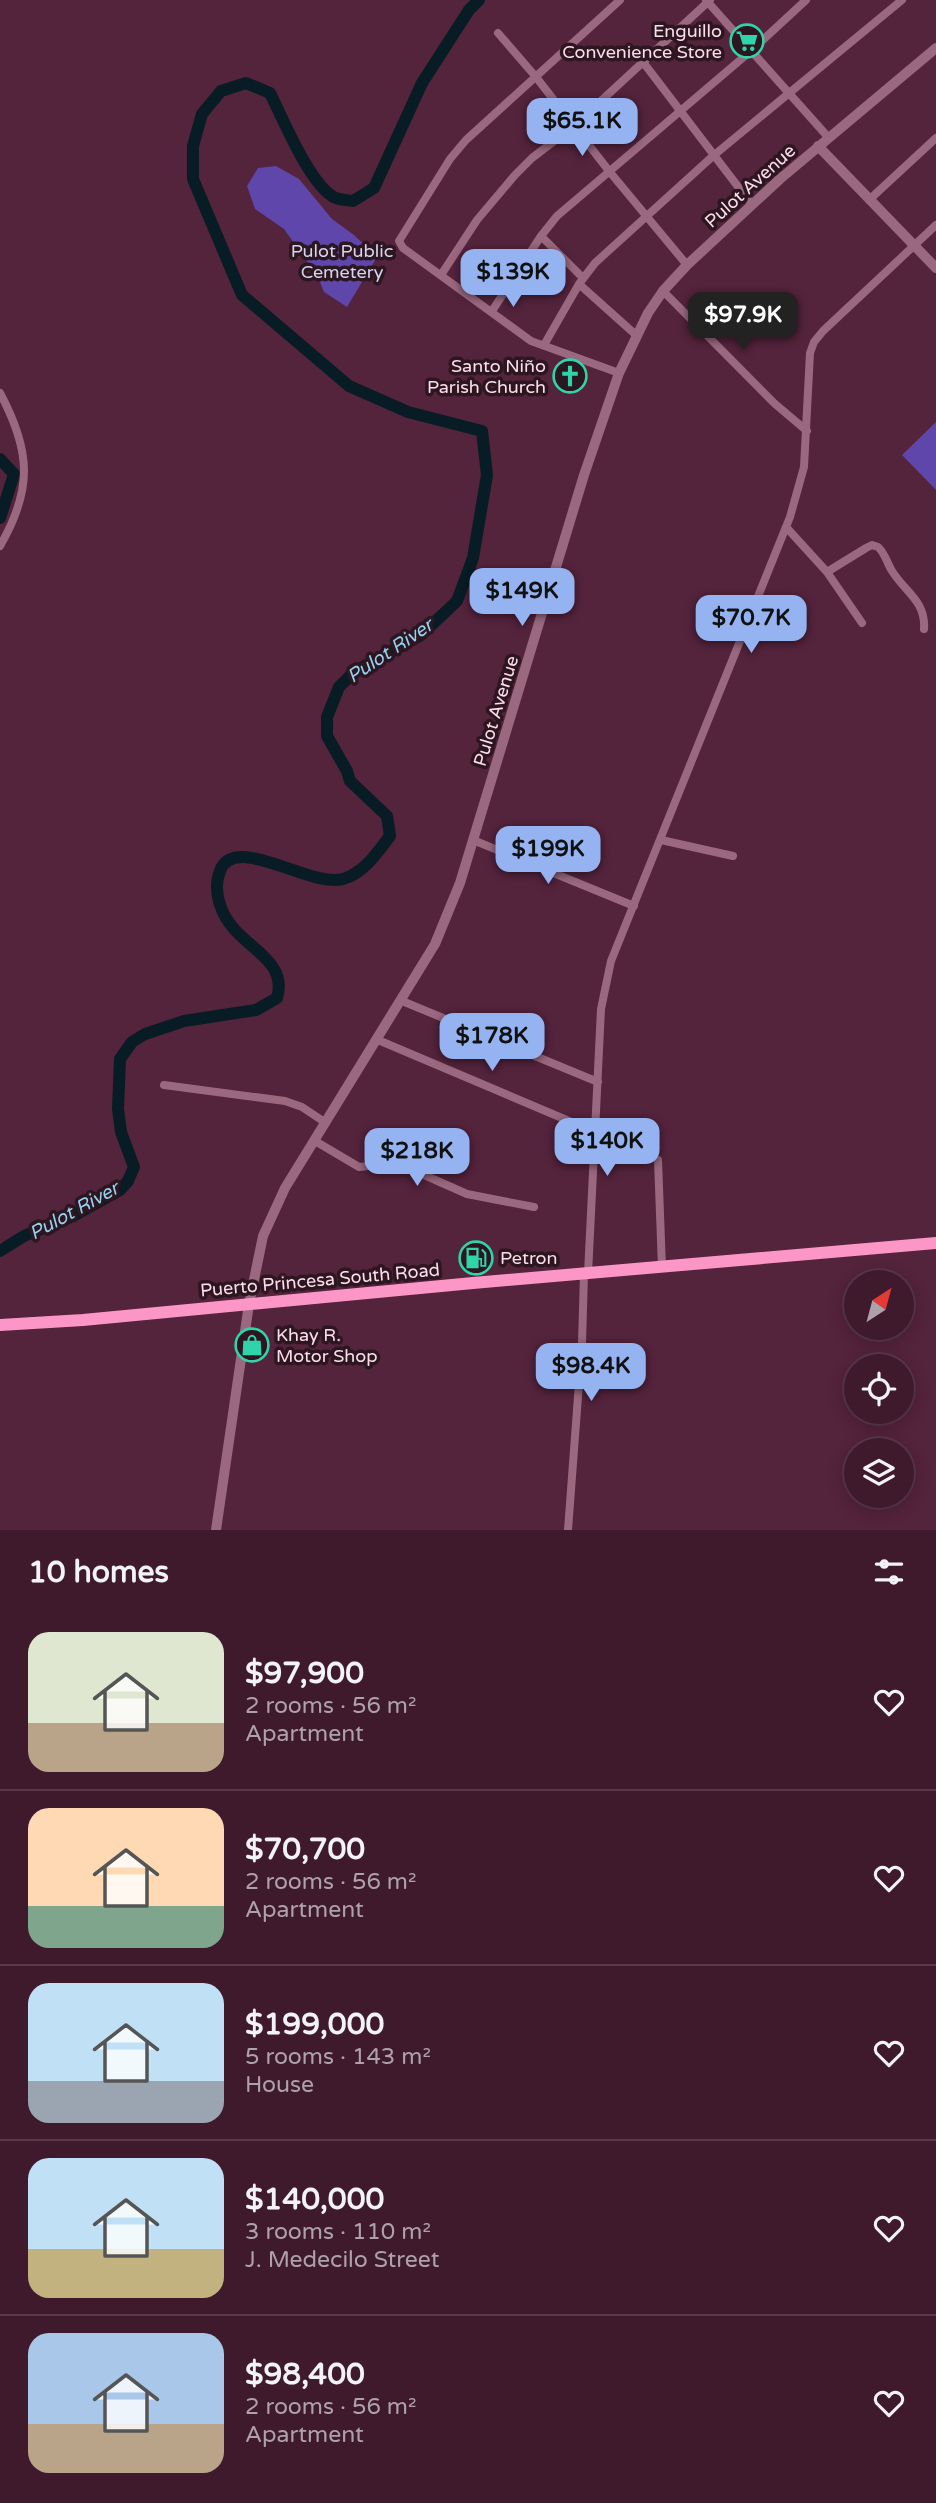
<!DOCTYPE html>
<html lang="en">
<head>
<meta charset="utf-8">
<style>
  body { margin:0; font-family:"Varela Round",sans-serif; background:#4a2739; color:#f1f3f6; height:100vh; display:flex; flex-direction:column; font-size:26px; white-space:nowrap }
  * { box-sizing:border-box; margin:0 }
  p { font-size:23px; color:#ada1aa }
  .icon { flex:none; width:38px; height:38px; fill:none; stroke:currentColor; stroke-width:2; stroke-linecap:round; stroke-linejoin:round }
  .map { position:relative; height:1530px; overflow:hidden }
  .side { display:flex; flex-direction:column; background:#3f1a2d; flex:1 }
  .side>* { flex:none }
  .needle { width:46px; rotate:36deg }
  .fabs { position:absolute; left:844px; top:1270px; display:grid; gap:14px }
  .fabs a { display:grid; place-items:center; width:70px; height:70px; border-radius:50%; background:#3f1a2d; box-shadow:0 4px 18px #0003,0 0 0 2px #583849; font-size:35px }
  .price { position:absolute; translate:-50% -60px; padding:0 16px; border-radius:14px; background:#95b2f1; color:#111; font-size:23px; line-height:46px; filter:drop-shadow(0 2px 4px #0008) }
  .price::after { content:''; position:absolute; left:50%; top:42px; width:21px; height:16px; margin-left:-10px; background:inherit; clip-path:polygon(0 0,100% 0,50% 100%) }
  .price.selected { background:#222; color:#fff }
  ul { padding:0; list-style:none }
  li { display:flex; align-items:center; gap:21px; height:175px; padding:0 28px }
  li+li { border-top:2px solid #583849 }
  li span { display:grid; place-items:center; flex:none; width:196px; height:140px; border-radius:21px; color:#555 }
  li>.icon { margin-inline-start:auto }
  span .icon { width:84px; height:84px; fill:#fffc; stroke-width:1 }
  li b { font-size:30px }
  h2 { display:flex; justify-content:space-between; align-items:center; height:84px; padding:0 28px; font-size:30px }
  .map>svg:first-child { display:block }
  .green { fill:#5e46ab }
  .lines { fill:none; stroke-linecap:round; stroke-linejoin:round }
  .river { stroke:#081c25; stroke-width:12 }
  .minor { stroke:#9a687f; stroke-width:8 }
  .tertiary { stroke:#9a687f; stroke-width:10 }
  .primary { stroke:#fc96c7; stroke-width:12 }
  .labels { text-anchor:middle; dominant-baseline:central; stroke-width:7; stroke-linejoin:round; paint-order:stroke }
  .poi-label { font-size:18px; fill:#feddeb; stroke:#2c1620; text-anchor:end }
  .street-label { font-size:18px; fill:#feddeb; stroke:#2c1620 }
  .park-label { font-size:18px; fill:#d6d4ef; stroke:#2c1620 }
  .water-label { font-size:19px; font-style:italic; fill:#95d2f1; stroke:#2c1620 }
</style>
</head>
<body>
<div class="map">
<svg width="936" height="1530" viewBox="0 0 936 1530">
  <rect width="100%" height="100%" fill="#54233c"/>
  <path class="green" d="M276,166L299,179L332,219L354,235L377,257L347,307L324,292L318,277L284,229L255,209L247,186L258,168Z
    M936,422V490L902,455Z"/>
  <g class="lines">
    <path class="river" d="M0,459L14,474L0,518
      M0,1251L24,1236L73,1216L120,1190L128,1181L134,1167L121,1132L118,1109L120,1059L132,1042L145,1034L184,1021L256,1010L277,998C287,965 254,951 235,930C221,915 212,891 220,871C234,832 310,888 343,879C364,873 377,853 390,836L387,816L350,781L347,771L327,736V717L339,687L354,672L421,635L457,601L473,558L487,475L482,431L408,412L349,386L242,295L193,179V146L202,114L221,91L246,83L270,93C283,119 308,180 332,196C337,200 347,200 353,201L374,188L422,83L469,10L479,0"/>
    <path class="minor" d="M706,0L828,137
      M498,33L536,77L609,171L687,265
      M643,62L752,205
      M869,200L936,138
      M541,236L583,278
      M441,275L477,220L515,175L532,158L575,125L710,0
      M579,284L636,335
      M663,291L774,403L807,431
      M492,311L541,236L557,216L752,50L806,0
      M544,345L579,284L595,263L713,156L902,0
      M619,373L531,341L403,248L399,241L450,159L466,140L620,0
      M0,393C31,451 33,489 0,546
      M786,527L827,572L862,623
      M827,572L866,548L872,545L878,547C885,553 887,563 892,571C905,592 926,601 924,629
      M473,840L634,906
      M661,840L733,856
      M402,1001L598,1082
      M378,1040L595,1132
      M164,1085L285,1101L302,1107L326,1123
      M315,1141L359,1167L397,1163L467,1194L534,1207
      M658,1160L662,1268
      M588,1274L601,1009L611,961L790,517L804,467L810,353L814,342L823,331L936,225
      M568,1530L582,1343L584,1274"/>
    <path class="tertiary" d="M818,146L936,268
      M216,1530L249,1304L263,1236L285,1188L435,944L460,883L584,475L619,373L648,313L663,291L687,265L780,179L936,48"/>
    <path class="primary" d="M0,1325L83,1320L473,1283L936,1243"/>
  </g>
  <defs>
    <symbol id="supermarket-ring" viewBox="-11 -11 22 22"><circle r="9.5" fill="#2c1620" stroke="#30d4a9" stroke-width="1.5"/><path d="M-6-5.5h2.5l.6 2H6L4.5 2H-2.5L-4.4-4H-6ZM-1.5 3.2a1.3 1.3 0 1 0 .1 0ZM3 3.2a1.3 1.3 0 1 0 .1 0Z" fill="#30d4a9"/></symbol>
    <symbol id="church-ring" viewBox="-11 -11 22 22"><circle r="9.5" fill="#2c1620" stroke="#30d4a9" stroke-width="1.5"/><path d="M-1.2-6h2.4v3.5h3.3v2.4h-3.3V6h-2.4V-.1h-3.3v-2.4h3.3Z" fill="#30d4a9"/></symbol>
    <symbol id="fuel-ring" viewBox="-11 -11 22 22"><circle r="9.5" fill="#2c1620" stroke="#30d4a9" stroke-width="1.5"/><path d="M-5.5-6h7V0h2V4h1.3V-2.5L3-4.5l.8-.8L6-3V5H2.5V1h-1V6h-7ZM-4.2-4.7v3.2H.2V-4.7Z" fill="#30d4a9"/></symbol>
    <symbol id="shop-ring" viewBox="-11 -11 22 22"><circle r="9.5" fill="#2c1620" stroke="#30d4a9" stroke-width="1.5"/><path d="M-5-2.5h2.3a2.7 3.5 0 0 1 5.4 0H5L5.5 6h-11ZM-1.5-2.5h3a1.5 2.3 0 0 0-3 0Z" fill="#30d4a9"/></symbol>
  </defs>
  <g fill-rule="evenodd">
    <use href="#supermarket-ring" x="728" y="22" width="38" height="38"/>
    <use href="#church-ring" x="551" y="357" width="38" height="38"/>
    <use href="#fuel-ring" x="457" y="1239" width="38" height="38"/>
    <use href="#shop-ring" x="233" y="1326" width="38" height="38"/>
  </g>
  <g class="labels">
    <g class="poi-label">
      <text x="722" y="31">Enguillo<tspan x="722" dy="21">Convenience Store</tspan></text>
      <text x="546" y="366">Santo Niño<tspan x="546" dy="21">Parish Church</tspan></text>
      <text x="500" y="1258" text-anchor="start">Petron</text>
      <text x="276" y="1335" text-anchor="start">Khay R.<tspan x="276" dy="21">Motor Shop</tspan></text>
    </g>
    <g class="street-label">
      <text transform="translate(750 186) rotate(-42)">Pulot Avenue</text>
      <text transform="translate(496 711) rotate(-73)">Pulot Avenue</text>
      <text transform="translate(320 1280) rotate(-5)">Puerto Princesa South Road</text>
    </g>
    <g class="park-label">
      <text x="342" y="251">Pulot Public<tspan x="342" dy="21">Cemetery</tspan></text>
    </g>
    <g class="water-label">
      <text transform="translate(390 651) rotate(-34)">Pulot River</text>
      <text transform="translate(74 1211) rotate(-29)">Pulot River</text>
    </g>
  </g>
</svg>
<div class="fabs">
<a><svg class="needle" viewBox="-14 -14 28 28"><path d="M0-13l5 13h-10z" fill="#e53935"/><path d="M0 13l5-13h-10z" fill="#ada1aa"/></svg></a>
<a><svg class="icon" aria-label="locate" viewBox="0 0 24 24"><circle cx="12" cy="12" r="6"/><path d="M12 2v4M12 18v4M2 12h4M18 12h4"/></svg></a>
<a><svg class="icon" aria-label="layers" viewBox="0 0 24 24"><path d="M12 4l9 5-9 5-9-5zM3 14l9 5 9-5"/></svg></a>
</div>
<b class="price" style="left:582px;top:158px">$65.1K</b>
<b class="price" style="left:513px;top:309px">$139K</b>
<b class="price selected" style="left:743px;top:352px">$97.9K</b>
<b class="price" style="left:522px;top:628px">$149K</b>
<b class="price" style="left:751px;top:655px">$70.7K</b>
<b class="price" style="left:548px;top:886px">$199K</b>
<b class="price" style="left:492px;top:1073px">$178K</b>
<b class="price" style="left:607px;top:1178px">$140K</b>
<b class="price" style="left:417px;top:1188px">$218K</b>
<b class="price" style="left:591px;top:1403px">$98.4K</b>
</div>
<section class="side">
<h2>10 homes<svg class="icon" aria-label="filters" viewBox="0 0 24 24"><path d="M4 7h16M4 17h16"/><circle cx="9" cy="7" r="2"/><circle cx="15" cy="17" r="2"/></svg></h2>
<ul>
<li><span style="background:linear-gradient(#dfe7d0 65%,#b9a48a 0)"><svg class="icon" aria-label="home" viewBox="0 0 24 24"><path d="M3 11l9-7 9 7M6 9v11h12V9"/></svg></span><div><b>$97,900</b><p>2 rooms · 56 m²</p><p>Apartment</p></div><svg class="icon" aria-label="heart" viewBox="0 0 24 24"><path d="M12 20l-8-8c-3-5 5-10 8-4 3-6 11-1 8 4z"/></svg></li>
<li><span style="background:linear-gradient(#ffd9b3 70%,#7fa58c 0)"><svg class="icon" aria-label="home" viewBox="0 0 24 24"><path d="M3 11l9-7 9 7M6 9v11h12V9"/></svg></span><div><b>$70,700</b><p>2 rooms · 56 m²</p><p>Apartment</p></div><svg class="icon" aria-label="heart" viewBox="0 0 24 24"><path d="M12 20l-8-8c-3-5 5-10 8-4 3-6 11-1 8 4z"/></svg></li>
<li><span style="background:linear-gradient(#bfe0f5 70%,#9aa5b1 0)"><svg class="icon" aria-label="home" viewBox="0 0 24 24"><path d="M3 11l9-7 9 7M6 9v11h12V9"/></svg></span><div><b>$199,000</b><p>5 rooms · 143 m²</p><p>House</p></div><svg class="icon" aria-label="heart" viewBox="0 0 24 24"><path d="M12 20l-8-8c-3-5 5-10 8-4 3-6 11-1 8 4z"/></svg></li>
<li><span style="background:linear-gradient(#bfe0f5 65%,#c2b280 0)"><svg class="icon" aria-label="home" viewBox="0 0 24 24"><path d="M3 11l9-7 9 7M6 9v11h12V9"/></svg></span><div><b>$140,000</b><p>3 rooms · 110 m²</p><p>J. Medecilo Street</p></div><svg class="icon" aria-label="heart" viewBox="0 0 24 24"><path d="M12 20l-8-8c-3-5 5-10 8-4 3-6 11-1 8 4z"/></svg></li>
<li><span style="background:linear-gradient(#a9c7e8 65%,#b9a48a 0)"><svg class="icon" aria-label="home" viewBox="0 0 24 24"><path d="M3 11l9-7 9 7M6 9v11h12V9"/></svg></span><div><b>$98,400</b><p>2 rooms · 56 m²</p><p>Apartment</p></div><svg class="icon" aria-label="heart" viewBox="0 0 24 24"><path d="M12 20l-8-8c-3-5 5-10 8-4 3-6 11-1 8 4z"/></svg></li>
</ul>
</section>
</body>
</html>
